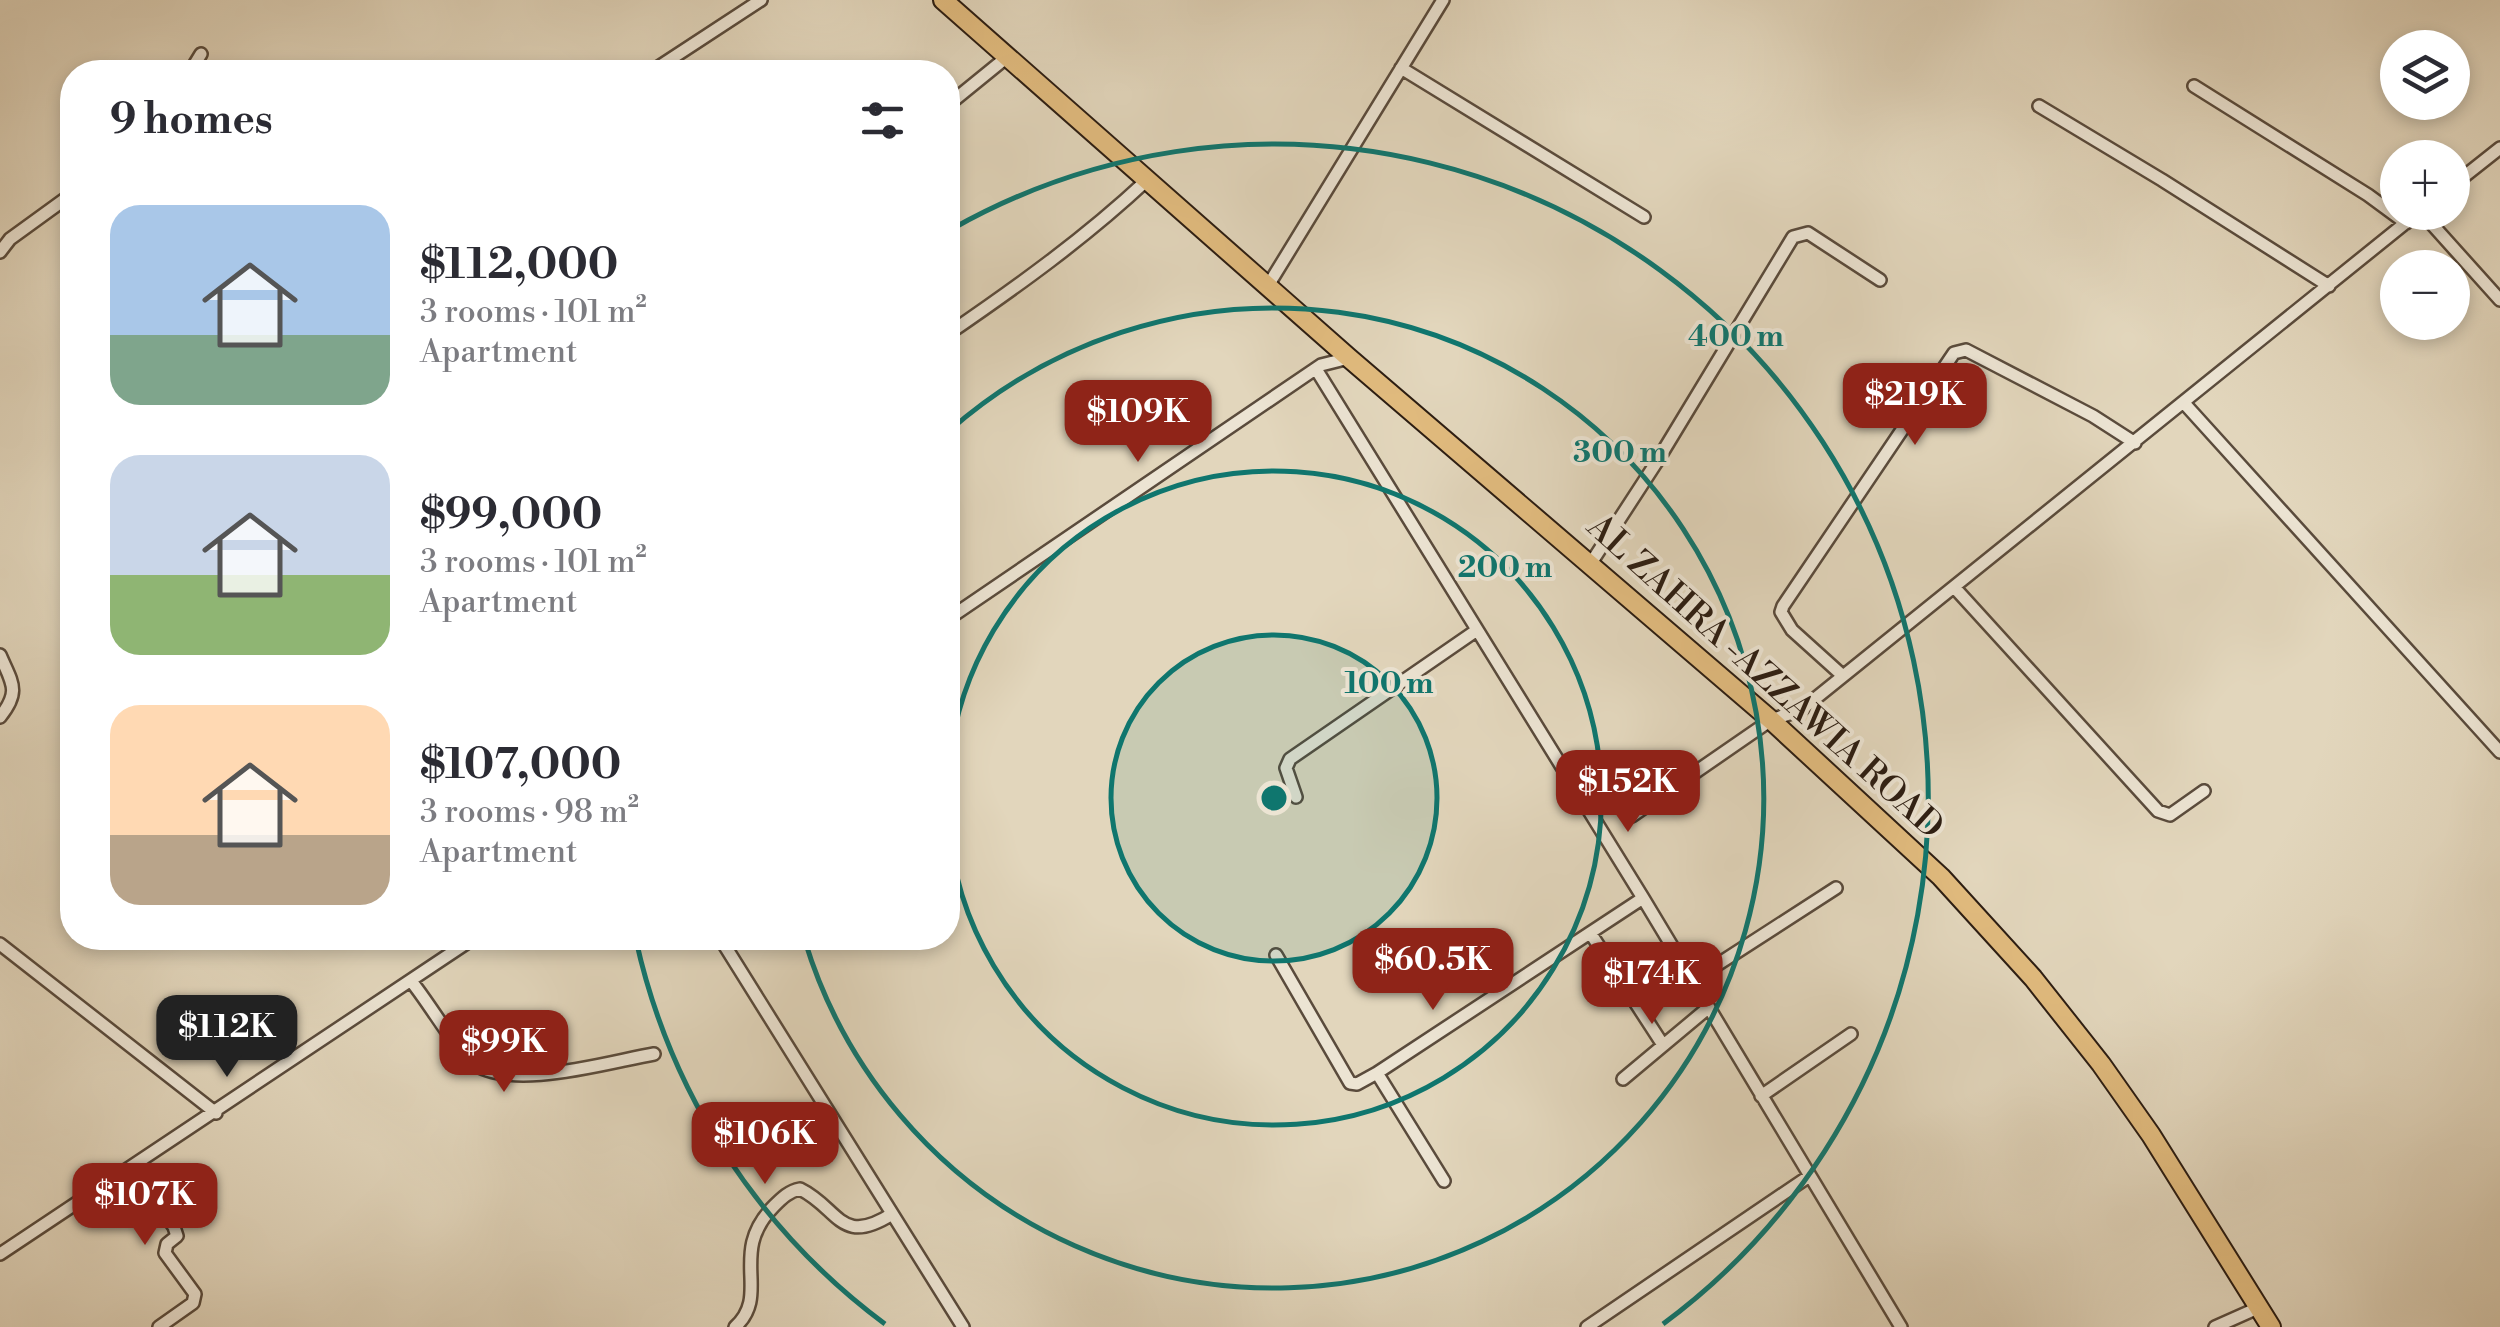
<!DOCTYPE html>
<html lang="en">
<head>
<meta charset="utf-8">
<style>
  body { margin:0; font-family:"Libre Bodoni",serif; background:#f7f7f7; color:#2b2b33; height:100vh; display:flex; flex-direction:column; font-size:38px; white-space:nowrap }
  * { box-sizing:border-box; margin:0 }
  p { font-size:32px; color:#7c7c81 }
  .icon { flex:none; width:55px; height:55px; fill:none; stroke:currentColor; stroke-width:2; stroke-linecap:round; stroke-linejoin:round }
  .map { position:relative; flex:1; overflow:hidden }
  .drawer { position:absolute; left:60px; top:60px; width:900px; height:890px; display:flex; flex-direction:column; background:#fff; border-radius:40px; box-shadow:0 5px 15px #0003 }
  .drawer>* { flex:none }
  .fabs { position:absolute; left:2380px; top:30px; display:grid; gap:20px }
  .fabs a { display:grid; place-items:center; width:90px; height:90px; border-radius:50%; background:#fff; box-shadow:0 5px 15px #0003; font-size:50px }
  .price { position:absolute; translate:-50% -85px; padding:0 22px; border-radius:20px; background:#8f2418; color:#fff; font-size:32px; line-height:65px; filter:drop-shadow(0 2px 5px #0008) }
  .price::after { content:''; position:absolute; left:50%; top:60px; width:30px; height:22px; margin-left:-15px; background:inherit; clip-path:polygon(0 0,100% 0,50% 100%) }
  .price.on { background:#222; color:#fff }
  ul { padding:0; list-style:none }
  li { display:flex; align-items:center; gap:30px; height:250px; padding:0 50px }
  li span { display:grid; place-items:center; flex:none; width:280px; height:200px; border-radius:30px; color:#555 }
  li>.icon { margin-inline-start:auto }
  span .icon { width:120px; height:120px; fill:#fffc; stroke-width:1 }
  li b { font-size:42px }
  h2 { display:flex; justify-content:space-between; align-items:center; height:120px; padding:0 50px; font-size:42px }
  .map>svg:first-child { display:block }
  .lines { fill:none; stroke-linecap:round; stroke-linejoin:round }
  .minor-casing { stroke:#5a4b3c; stroke-width:16 }
  .primary-casing { stroke:#2c1d12; stroke-width:22 }
  .minor { stroke:#ece4d3; stroke-width:11 }
  .primary { stroke:#e1bb7e; stroke-width:18 }
  .ring { fill:none; stroke:#0f766e; stroke-width:5 }
  .labels { text-anchor:middle; dominant-baseline:central; stroke-width:8; stroke-linejoin:round; paint-order:stroke }
  .street-label { font-size:35px; fill:#2c1d12; stroke:#ece4d3 }
  .centre { fill:#0f766e; stroke:#ece4d3; stroke-width:5 }
  .ring-label { font-size:30px; text-anchor:middle; font-weight:bold; fill:#0f766e; stroke:#ece4d3; stroke-width:8; stroke-linejoin:round; paint-order:stroke }
</style>
</head>
<body>
<div class="map">
<svg width="2500" height="1327" viewBox="0 0 2500 1327">
  <rect width="100%" height="100%" fill="#e2d6bc"/>
  <filter id="stains"><feTurbulence type="fractalNoise" baseFrequency=".002" numOctaves="4"/><feColorMatrix values="0 0 0 0 .2 0 0 0 0 .09 0 0 0 0 .02 0 0 0 .5 -.17"/></filter>
  <radialGradient id="worn" r=".72"><stop offset=".6" stop-color="#630" stop-opacity="0"/><stop offset="1" stop-color="#630" stop-opacity=".3"/></radialGradient>
  <g class="lines">
    <defs>
      <path id="minor" d="M1401,68L1644,217
        M190,72L201,54
        M651,72L761,0
        M2194,86L2368,195L2406,223
        M948,105L1007,57
        M2039,106L2162,180L2329,286
        M2452,186L2500,148
        M2421,212L2500,300
        M0,252L10,239L72,194
        M1269,284L1443,0
        M948,334C1018,286 1085,238 1147,180
        M1316,369L1643,898L1901,1327
        M2184,403L2500,752
        M1591,563L1656,463L1793,237L1808,233L1880,280
        M1954,587L2158,811L2170,815L2204,791
        M948,619L1321,365L1349,358
        M0,655C12,683 21,691 0,717
        M1843,676L1792,630L1781,612L1783,606L1954,353L1966,350L2093,416L2135,443
        M1296,797L1286,768L1290,759L1477,630
        M1632,816L1771,720L1801,710L2419,212
        M1591,934L1663,1045
        M720,938L963,1327
        M0,944L216,1113
        M1276,955L1350,1083L1357,1084L1377,1073
        M411,981C427,1000 456,1049 471,1062C510,1092 608,1062 654,1054
        M1692,981L1836,888
        M1623,1079L1708,1008
        M1761,1096L1851,1034
        M133,1167L174,1227L177,1236L167,1244L165,1253L195,1294L193,1303L159,1327
        M1444,1181L1377,1073L1643,898
        M0,1254L474,938
        M735,1327C772,1294 727,1253 774,1206C782,1198 789,1191 800,1189C839,1208 840,1247 892,1214
        M1587,1327L1808,1177
        M2215,1327L2260,1307"/>
      <path id="primary" d="M943,0L1349,358L1771,720L1941,877L2033,978L2101,1064L2151,1135L2271,1327"/>
    </defs>
    <use href="#minor" class="minor-casing"/>
    <use href="#primary" class="primary-casing"/>
    <use href="#minor" class="minor"/>
    <use href="#primary" class="primary"/>
  </g>
  <circle cx="1274" cy="798" r="163" fill="#0f766e" fill-opacity=".12"/>
  <g class="ring">
    <circle cx="1274" cy="798" r="163"/>
    <path d="M948 778A327 327 0 1 1 948 818"/>
    <path d="M949 431A490 490 0 1 1 805 941"/>
    <path d="M885 1324A654 654 0 0 1 636 940M952 229A654 654 0 0 1 1663 1324"/>
  </g>
  <g class="labels">
    <g class="street-label">
      <text transform="translate(1765 677) rotate(42)">AL ZAHRA -AZZAWIA ROAD</text>
    </g>
  </g>
  <circle cx="1274" cy="798" r="15" class="centre"/>
  <g class="ring-label">
    <text x="1736" y="346">400 m</text>
    <text x="1620" y="462">300 m</text>
    <text x="1505" y="577">200 m</text>
    <text x="1389" y="693">100 m</text>
  </g>
  <rect width="100%" height="100%" filter="url(#stains)"/>
  <rect width="100%" height="100%" fill="url(#worn)"/>
</svg>
<div class="fabs">
<a><svg class="icon" aria-label="layers" viewBox="0 0 24 24"><path d="M12 4l9 5-9 5-9-5zM3 14l9 5 9-5"/></svg></a>
<a>+</a>
<a>−</a>
</div>
<b class="price" style="left:1915px;top:448px">$219K</b>
<b class="price" style="left:1138px;top:465px">$109K</b>
<b class="price" style="left:1628px;top:835px">$152K</b>
<b class="price" style="left:1433px;top:1013px">$60.5K</b>
<b class="price" style="left:1652px;top:1027px">$174K</b>
<b class="price on" style="left:227px;top:1080px">$112K</b>
<b class="price" style="left:504px;top:1095px">$99K</b>
<b class="price" style="left:765px;top:1187px">$106K</b>
<b class="price" style="left:145px;top:1248px">$107K</b>
<section class="drawer">
<h2>9 homes<svg class="icon" aria-label="filters" viewBox="0 0 24 24"><path d="M4 7h16M4 17h16"/><circle cx="9" cy="7" r="2"/><circle cx="15" cy="17" r="2"/></svg></h2>
<ul>
<li><span style="background:linear-gradient(#a9c7e8 65%,#7fa58c 0)"><svg class="icon" aria-label="home" viewBox="0 0 24 24"><path d="M3 11l9-7 9 7M6 9v11h12V9"/></svg></span><div><b>$112,000</b><p>3 rooms · 101 m²</p><p>Apartment</p></div></li>
<li><span style="background:linear-gradient(#c9d6e8 60%,#8fb573 0)"><svg class="icon" aria-label="home" viewBox="0 0 24 24"><path d="M3 11l9-7 9 7M6 9v11h12V9"/></svg></span><div><b>$99,000</b><p>3 rooms · 101 m²</p><p>Apartment</p></div></li>
<li><span style="background:linear-gradient(#ffd9b3 65%,#b9a48a 0)"><svg class="icon" aria-label="home" viewBox="0 0 24 24"><path d="M3 11l9-7 9 7M6 9v11h12V9"/></svg></span><div><b>$107,000</b><p>3 rooms · 98 m²</p><p>Apartment</p></div></li>
</ul>
</section>
</div>
</body>
</html>
